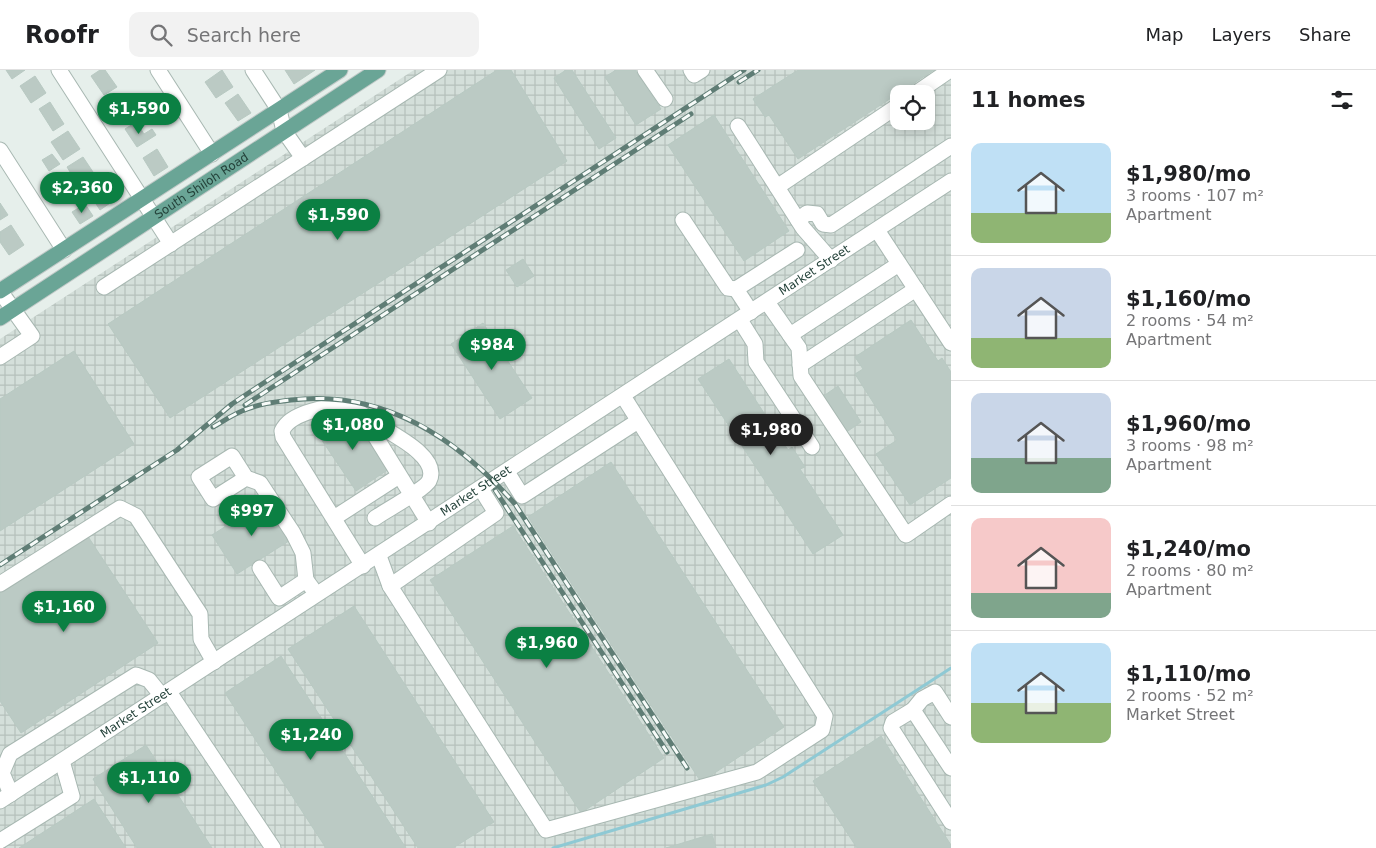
<!DOCTYPE html>
<html lang="en">
<head>
<meta charset="utf-8">
<style>
  body { margin:0; font-family:"DejaVu Sans",sans-serif; background:#f2f2f2; color:#202124; height:100vh; display:flex; flex-direction:column; font-size:19px; white-space:nowrap }
  * { box-sizing:border-box; margin:0 }
  p { font-size:16px; color:#757577 }
  .icon { flex:none; width:28px; height:28px; fill:none; stroke:currentColor; stroke-width:2; stroke-linecap:round; stroke-linejoin:round }
  .map { position:relative; flex:1; overflow:hidden }
  .side { display:flex; flex-direction:column; background:#fff; width:425px }
  .side>* { flex:none }
  .buttons { position:absolute; left:890px; top:15px; display:grid; gap:10px }
  .buttons a { display:grid; place-items:center; width:45px; height:45px; border-radius:10px; background:#fff; box-shadow:0 2px 12px #0003; font-size:25px }
  .price { position:absolute; translate:-50% -42px; padding:0 11px; border-radius:18px; background:#0b8043; color:#fff; font-size:16px; line-height:32px; filter:drop-shadow(0 1px 2px #0008) }
  .price::after { content:''; position:absolute; left:50%; top:30px; width:15px; height:11px; margin-left:-8px; background:inherit; clip-path:polygon(0 0,100% 0,50% 100%) }
  .price.on { background:#222; color:#fff }
  ul { padding:0; list-style:none }
  li { display:flex; align-items:center; gap:15px; height:125px; padding:0 20px }
  li+li { border-top:1px solid #e0e0e0 }
  li span { display:grid; place-items:center; flex:none; width:140px; height:100px; border-radius:10px; color:#555 }
  li>.icon { margin-inline-start:auto }
  span .icon { width:60px; height:60px; fill:#fffc; stroke-width:1 }
  li b { font-size:21px }
  h2 { display:flex; justify-content:space-between; align-items:center; height:60px; padding:0 20px; font-size:21px }
  header { display:flex; align-items:center; gap:30px; box-sizing:border-box; height:70px; padding:0 25px; background:#fff; border-bottom:1px solid #e0e0e0 }
  header strong { font-size:24px }
  nav { display:flex; gap:28px; margin-inline-start:auto; font-size:18px }
  .search { width:350px; height:45px; background:#f2f2f2; display:flex; align-items:center; gap:12px; box-sizing:border-box; padding:0 18px; border-radius:10px; color:#757577; font-size:19px }
  main { display:flex; flex:1; min-height:0 }
  .map>svg:first-child { display:block }
  .industrial { fill:url(#industrial-grid); fill-rule:evenodd }
  .lines { fill:none; stroke-linecap:round; stroke-linejoin:round }
  .stream { stroke:#8ec9d4; stroke-width:3 }
  .building { fill:#bbcac4; stroke:#b8c9c2 }
  .minor-casing { stroke:#a8b8b2; stroke-width:17 }
  .major-casing { stroke:#c2cac8; stroke-width:17 }
  .minor { stroke:#fff; stroke-width:15 }
  .major { stroke:#6aa596; stroke-width:15 }
  .rail-casing { stroke:#5f7d75; stroke-width:5 }
  .rail { stroke:#f7fbf9; stroke-width:3; stroke-dasharray:9; stroke-linecap:butt }
  .labels { text-anchor:middle; dominant-baseline:central; stroke-width:4; stroke-linejoin:round; paint-order:stroke }
  .street-label { font-size:12px; fill:#24423a; stroke:#f7fbf9 }
</style>
</head>
<body>
<header>
<strong>Roofr</strong>
<div class="search"><svg class="icon" aria-label="search" viewBox="0 0 24 24"><circle cx="10" cy="10" r="6"/><path d="M15 15l6 6"/></svg>Search here</div>
<nav><a>Map</a><a>Layers</a><a>Share</a></nav>
</header>
<main>
<div class="map">
<svg width="951" height="778" viewBox="0 0 951 778">
  <defs>
    <pattern id="industrial-grid" width="8" height="8" patternUnits="userSpaceOnUse" patternTransform="scale(1.25)"><rect width="8" height="8" fill="#d4dfda"/><path d="M0 4h8M4 0v8" fill="none" stroke="#b6c1bc"/></pattern>
  </defs>
  <rect width="100%" height="100%" fill="#e6efeb"/>
  <path class="industrial" d="M414,0H951V778H0V269ZM899,24H926V51H899Z"/>
  <g class="lines">
    <path class="stream" d="M553,778L766,715L783,707L951,598"/>
  </g>
  <path class="building" d="M6,0H25L12,9Z
    M100,0H105L117,17L104,25L91,6Z
    M222,0L233,17L216,28L205,12Z
    M285,0H315L294,14Z
    M497,0H511L567,91L170,348L108,254Z
    M566,0H572L616,68L599,79L554,8Z
    M616,0H635L661,39L636,55L605,7Z
    M798,0H934L798,89L769,45L765,47L753,29Z
    M35,6L46,23L31,33L20,16Z
    M238,24L251,43L238,51L225,33Z
    M123,25L135,43L122,52L110,33Z
    M50,32L64,54L53,61L39,39Z
    M714,45L789,161L744,191L668,75Z
    M136,52L144,64L152,59L156,65L137,77L125,59Z
    M68,61L80,79L63,90L51,72Z
    M157,79L168,97L154,106L143,88Z
    M52,84L60,94L49,101L42,90Z
    M83,87L97,108L80,118L67,97Z
    M102,114L113,131L100,140L89,123Z
    M0,133L8,145L0,150Z
    M85,134L93,146L80,154L72,142Z
    M11,155L24,175L9,185L0,172V162Z
    M523,189L534,206L517,217L506,200Z
    M911,250L938,291L942,288L951,302V408L910,435L876,384L897,370L855,304L863,299L855,287Z
    M483,253L532,328L500,349L451,274Z
    M74,281L134,374L0,461V329Z
    M729,289L788,380L792,377L805,397L800,399L843,465L813,484L698,309Z
    M838,316L861,352L845,363L822,327Z
    M350,341L389,399L356,421L317,363Z
    M611,392L784,657L701,712L528,447Z
    M267,430L292,469L237,504L212,465Z
    M513,456L664,688L581,743L430,510Z
    M87,465L158,573L21,663L0,631V522Z
    M354,536L494,752L453,778H418L288,579Z
    M281,586L406,778H326L225,623Z
    M881,666L951,775V778H857L813,711Z
    M146,675L212,778H137L93,709Z
    M94,729L126,778H19Z
    M712,764L716,778H666Z"/>
  <g class="lines">
    <defs>
      <g id="minor">
        <path d="M59,0L171,174"/>
        <path d="M158,0L212,84"/>
        <path d="M253,0L279,40L284,61L303,88"/>
        <path d="M645,0L665,29"/>
        <path d="M691,0L694,5L702,0"/>
        <path d="M915,24L950,0"/>
        <path d="M738,56L803,158L831,190"/>
        <path d="M0,80L64,180"/>
        <path d="M777,117L899,35"/>
        <path d="M683,150L728,218L736,219"/>
        <path d="M798,150L807,143L817,144L823,154L831,155L951,76"/>
        <path d="M877,160L951,273"/>
        <path d="M104,217L439,0"/>
        <path d="M0,221L32,266L0,287"/>
        <path d="M767,232L799,278L801,306L906,465L951,434"/>
        <path d="M751,242L736,219L797,180"/>
        <path d="M740,250L755,274L756,292L812,377"/>
        <path d="M790,265L899,194"/>
        <path d="M800,295L916,219"/>
        <path d="M364,348L429,453"/>
        <path d="M507,402L522,426L638,351"/>
        <path d="M246,408L232,386L199,407L213,429L246,408L260,413L293,463L303,483L306,510"/>
        <path d="M334,448L399,406"/>
        <path d="M379,486L390,516L546,760L757,702L822,660L825,646L623,326"/>
        <path d="M363,496L283,367L282,361C290,342 332,334 350,338C359,340 369,349 376,354C392,364 441,387 429,411C425,419 385,441 375,448"/>
        <path d="M260,498L279,528L306,510L312,518"/>
        <path d="M0,514L120,438L136,446L200,544L201,569L214,592"/>
        <path d="M390,516L496,443L481,419"/>
        <path d="M169,622L273,778"/>
        <path d="M913,640L893,652L891,658L951,752"/>
        <path d="M951,647L935,622L922,629L913,640L951,698"/>
        <path d="M11,724L2,703L10,684L136,605L149,610L162,626"/>
        <path id="s1" d="M0,731L951,111"/>
        <path d="M0,771L72,726L62,691"/>
      </g>
      <g id="major">
        <path d="M0,221L340,0"/>
        <path id="s2" d="M0,248L378,0"/>
      </g>
    </defs>
    <use href="#minor" class="minor-casing"/>
    <use href="#major" class="major-casing"/>
    <use href="#minor" class="minor"/>
    <use href="#major" class="major"/>
    <defs>
      <path id="rail" d="M739,12L758,0
        M245,335L691,44
        M213,357C222,352 232,345 242,341C258,334 274,332 291,330C383,319 456,367 515,434L687,698
        M495,420L667,682
        M0,495L177,380L232,334L259,316L744,0"/>
    </defs>
    <use href="#rail" class="rail-casing"/>
    <use href="#rail" class="rail"/>
  </g>
  <g class="labels">
    <g class="street-label">
      <text stroke="none"><textPath href="#s2" startOffset="241">South Shiloh Road</textPath></text>
      <text stroke="none"><textPath href="#s1" startOffset="972">Market Street</textPath></text>
      <text stroke="none"><textPath href="#s1" startOffset="568">Market Street</textPath></text>
      <text stroke="none"><textPath href="#s1" startOffset="162">Market Street</textPath></text>
    </g>
  </g>
</svg>
<div class="buttons">
<a><svg class="icon" aria-label="locate" viewBox="0 0 24 24"><circle cx="12" cy="12" r="6"/><path d="M12 2v4M12 18v4M2 12h4M18 12h4"/></svg></a>
</div>
<b class="price" style="left:139px;top:65px">$1,590</b>
<b class="price" style="left:82px;top:144px">$2,360</b>
<b class="price" style="left:338px;top:171px">$1,590</b>
<b class="price" style="left:492px;top:301px">$984</b>
<b class="price" style="left:353px;top:381px">$1,080</b>
<b class="price on" style="left:771px;top:386px">$1,980</b>
<b class="price" style="left:252px;top:467px">$997</b>
<b class="price" style="left:64px;top:563px">$1,160</b>
<b class="price" style="left:547px;top:599px">$1,960</b>
<b class="price" style="left:311px;top:691px">$1,240</b>
<b class="price" style="left:149px;top:734px">$1,110</b>
</div>
<section class="side">
<h2>11 homes<svg class="icon" aria-label="filters" viewBox="0 0 24 24"><path d="M4 7h16M4 17h16"/><circle cx="9" cy="7" r="2"/><circle cx="15" cy="17" r="2"/></svg></h2>
<ul>
<li><span style="background:linear-gradient(#bfe0f5 70%,#8fb573 0)"><svg class="icon" aria-label="home" viewBox="0 0 24 24"><path d="M3 11l9-7 9 7M6 9v11h12V9"/></svg></span><div><b>$1,980/mo</b><p>3 rooms · 107 m²</p><p>Apartment</p></div></li>
<li><span style="background:linear-gradient(#c9d6e8 70%,#8fb573 0)"><svg class="icon" aria-label="home" viewBox="0 0 24 24"><path d="M3 11l9-7 9 7M6 9v11h12V9"/></svg></span><div><b>$1,160/mo</b><p>2 rooms · 54 m²</p><p>Apartment</p></div></li>
<li><span style="background:linear-gradient(#c9d6e8 65%,#7fa58c 0)"><svg class="icon" aria-label="home" viewBox="0 0 24 24"><path d="M3 11l9-7 9 7M6 9v11h12V9"/></svg></span><div><b>$1,960/mo</b><p>3 rooms · 98 m²</p><p>Apartment</p></div></li>
<li><span style="background:linear-gradient(#f6c9c9 75%,#7fa58c 0)"><svg class="icon" aria-label="home" viewBox="0 0 24 24"><path d="M3 11l9-7 9 7M6 9v11h12V9"/></svg></span><div><b>$1,240/mo</b><p>2 rooms · 80 m²</p><p>Apartment</p></div></li>
<li><span style="background:linear-gradient(#bfe0f5 60%,#8fb573 0)"><svg class="icon" aria-label="home" viewBox="0 0 24 24"><path d="M3 11l9-7 9 7M6 9v11h12V9"/></svg></span><div><b>$1,110/mo</b><p>2 rooms · 52 m²</p><p>Market Street</p></div></li>
</ul>
</section>
</main>
</body>
</html>
